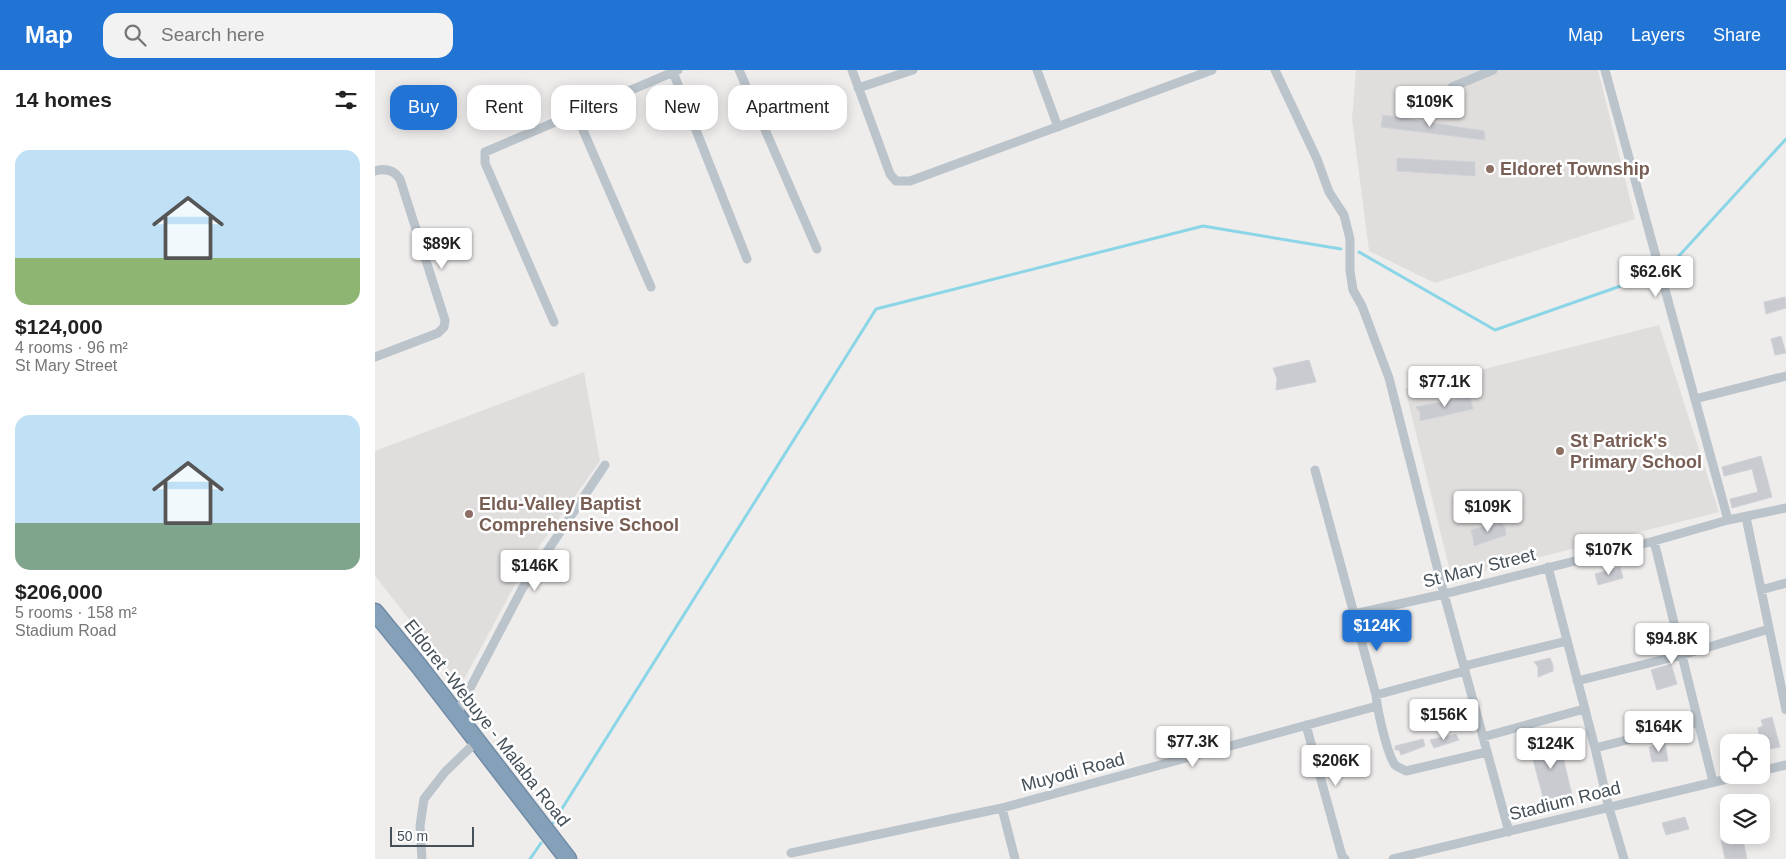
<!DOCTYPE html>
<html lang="en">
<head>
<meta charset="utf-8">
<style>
  body { margin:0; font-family:Arial,sans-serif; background:#f2f2f2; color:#222; height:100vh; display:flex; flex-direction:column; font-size:19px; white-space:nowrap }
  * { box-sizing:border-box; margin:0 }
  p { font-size:16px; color:#767676 }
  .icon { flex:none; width:28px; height:28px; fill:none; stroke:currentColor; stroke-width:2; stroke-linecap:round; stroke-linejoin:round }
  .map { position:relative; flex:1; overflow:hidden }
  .details { display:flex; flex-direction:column; background:#fff; width:375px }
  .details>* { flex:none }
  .top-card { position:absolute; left:15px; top:15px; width:475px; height:45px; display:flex; gap:10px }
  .controls { position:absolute; left:1345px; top:664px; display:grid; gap:10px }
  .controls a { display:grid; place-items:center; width:50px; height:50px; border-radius:10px; background:#fff; box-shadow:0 2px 12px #0003; font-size:25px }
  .scale { position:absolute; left:15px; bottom:12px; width:84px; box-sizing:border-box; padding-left:5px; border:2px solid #455058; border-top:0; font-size:14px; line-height:18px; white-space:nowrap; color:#455058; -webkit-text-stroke:4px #fff; paint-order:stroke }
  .price { position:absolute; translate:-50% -42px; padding:0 11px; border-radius:5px; background:#fff; color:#222; font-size:16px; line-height:32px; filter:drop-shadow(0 1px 2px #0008) }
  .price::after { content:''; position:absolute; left:50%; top:30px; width:15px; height:11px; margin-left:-8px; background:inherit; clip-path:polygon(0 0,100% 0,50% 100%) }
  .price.on { background:#2173d4; color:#fff }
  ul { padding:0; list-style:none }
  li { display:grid; align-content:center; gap:10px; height:265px; padding:0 15px }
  li span { display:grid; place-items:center; height:155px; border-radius:15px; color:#555 }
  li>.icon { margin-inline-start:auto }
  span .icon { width:90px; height:90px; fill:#fffc; stroke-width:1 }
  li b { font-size:21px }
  h2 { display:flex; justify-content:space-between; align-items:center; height:60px; padding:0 15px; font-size:21px }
  .pill { padding:0 18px; border-radius:15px; background:#fff; box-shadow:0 2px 12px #0003; font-size:18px; line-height:45px }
  .pill.on { background:#2173d4; color:#fff }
  header { display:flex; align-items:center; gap:30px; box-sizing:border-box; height:70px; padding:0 25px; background:#2173d4; color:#fff }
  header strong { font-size:24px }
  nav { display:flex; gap:28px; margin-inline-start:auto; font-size:18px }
  .search { width:350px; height:45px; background:#f2f2f2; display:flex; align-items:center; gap:12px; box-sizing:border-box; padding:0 18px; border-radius:15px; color:#767676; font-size:19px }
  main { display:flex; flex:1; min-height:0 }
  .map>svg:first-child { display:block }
  .education { fill:#e0dddd }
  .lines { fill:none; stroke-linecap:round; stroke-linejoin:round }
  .stream { stroke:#8ad6e7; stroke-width:3 }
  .building { fill:#c9cbd1; stroke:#d0d2d7 }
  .highway-casing { stroke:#718ba5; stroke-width:19 }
  .street { stroke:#bbc4cb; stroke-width:9 }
  .highway { stroke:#85a0b9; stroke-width:16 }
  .education-dot { fill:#8d6e63; stroke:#fff; stroke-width:2 }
  .labels { text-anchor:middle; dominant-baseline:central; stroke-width:5; stroke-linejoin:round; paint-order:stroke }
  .education-label { font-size:18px; font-weight:bold; fill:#785e54; stroke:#fff; text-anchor:start }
  .street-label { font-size:18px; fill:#455058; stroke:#fff }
</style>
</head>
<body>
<header>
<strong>Map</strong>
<div class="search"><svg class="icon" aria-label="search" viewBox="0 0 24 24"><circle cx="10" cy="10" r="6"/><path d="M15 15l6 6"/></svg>Search here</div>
<nav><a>Map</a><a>Layers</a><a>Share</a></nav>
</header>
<main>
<section class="details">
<h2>14 homes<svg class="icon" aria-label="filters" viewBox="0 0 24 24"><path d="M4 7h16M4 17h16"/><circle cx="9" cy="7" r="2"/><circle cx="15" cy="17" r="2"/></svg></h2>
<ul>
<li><span style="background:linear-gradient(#bfe0f5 70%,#8fb573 0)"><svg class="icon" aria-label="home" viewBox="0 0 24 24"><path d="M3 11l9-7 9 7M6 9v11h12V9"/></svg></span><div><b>$124,000</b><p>4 rooms · 96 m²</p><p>St Mary Street</p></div></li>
<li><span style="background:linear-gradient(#bfe0f5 70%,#7fa58c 0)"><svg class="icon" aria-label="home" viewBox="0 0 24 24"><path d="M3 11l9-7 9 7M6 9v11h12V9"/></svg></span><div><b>$206,000</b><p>5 rooms · 158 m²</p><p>Stadium Road</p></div></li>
</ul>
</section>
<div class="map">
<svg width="1411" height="789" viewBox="0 0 1411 789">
  <rect width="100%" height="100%" fill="#efecec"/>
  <path class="education" d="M981,0H1223L1260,149L1060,213L994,181L977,49Z
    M1284,255L1344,442L1077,509L1030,319Z
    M209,302L225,391L150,496L86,615L0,506V381Z"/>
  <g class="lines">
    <path class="stream" d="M984,182L1120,260L1277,205
      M1293,194L1302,188L1411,69
      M178,753L501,239L828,156L966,179
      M155,789L166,773"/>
  </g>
  <path class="building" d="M1008,45L1109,61L1110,70L1006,57Z
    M1022,88L1100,92V106L1022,101Z
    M1410,227L1411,238L1391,244L1389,232Z
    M1406,266L1411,283L1400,285L1396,269Z
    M934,290L941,312L901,320L902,309L898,298Z
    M1095,326L1098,339L1045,351V342L1041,337Z
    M1386,386L1397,427L1357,438L1355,429L1383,422L1377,399L1349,406L1347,397Z
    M1126,452L1130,458L1131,465L1099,476L1098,467L1096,460Z
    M1245,497L1248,508L1223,515L1220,504Z
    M1175,588L1178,595V601L1163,607V597L1159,592Z
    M1296,594L1302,614L1282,620L1276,600Z
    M1397,647L1405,677L1390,680V677L1386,676V672H1385L1383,658L1388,656L1386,650Z
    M1081,664L1084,670L1059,678L1055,670Z
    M1048,669L1050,676L1026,685L1024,680H1020V676Z
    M1184,670L1197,725L1184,726L1169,731L1155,678Z
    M1290,673L1293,691L1277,692L1274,677Z
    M1310,747L1314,759L1291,765L1287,753Z
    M1367,766L1372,789H1350L1346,770Z"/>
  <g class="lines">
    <defs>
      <path id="highway" d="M0,542L44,596L193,789"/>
    </defs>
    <use href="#highway" class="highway-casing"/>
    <path class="street" d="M364,0L442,179
      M477,0L515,104L521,111H535L837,0
      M662,0L683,57
      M900,0L942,89L954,122L969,145L975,169V201L978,220L987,236L1014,308L1069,524L1134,762
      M1230,0L1353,450
      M298,2L372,189
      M1077,17L1118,0
      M483,18L538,0
      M201,44L276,217
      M0,101C10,98 19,100 25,109L70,250L69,257L63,263L0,287
      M179,252L110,93V82L303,0
      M1320,329L1411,306
      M940,400L1001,625C1002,639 1012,684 1020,695C1023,697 1027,699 1031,701L1112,682
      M1371,447L1411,640
      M1279,471L1338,712
      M1173,497L1220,678L1234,738L1249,789
      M1386,520L1411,513
      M979,544L1069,524L1279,471L1353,450L1411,438
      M1089,596L1192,571
      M1202,611L1307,585L1394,559
      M1001,625L1090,601
      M81,645L147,519L230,395
      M931,655L967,786L970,789
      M1108,667L1209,639
      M1220,678L1323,652
      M1386,701L1411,695
      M627,738L640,789
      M416,783L627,738L1002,636
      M47,789L45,756L49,729L70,702L102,671
      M1018,789L1369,705"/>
    <use href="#highway" class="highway"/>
  </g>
  <g class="education-dot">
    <circle cx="1115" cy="99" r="5"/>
    <circle cx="1185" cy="381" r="5"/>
    <circle cx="94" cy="444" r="5"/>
  </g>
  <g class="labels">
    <g class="education-label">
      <text x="1125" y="99">Eldoret Township</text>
      <text x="1195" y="371">St Patrick's<tspan x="1195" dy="21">Primary School</tspan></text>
      <text x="104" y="434">Eldu-Valley Baptist<tspan x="104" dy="21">Comprehensive School</tspan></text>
    </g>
    <g class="street-label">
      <text transform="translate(1104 498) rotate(-14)">St Mary Street</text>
      <text transform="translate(112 653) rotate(52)">Eldoret -Webuye - Malaba Road</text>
      <text transform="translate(698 702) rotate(-15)">Muyodi Road</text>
      <text transform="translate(1190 731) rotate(-14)">Stadium Road</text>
    </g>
  </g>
</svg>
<div class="controls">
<a><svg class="icon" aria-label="locate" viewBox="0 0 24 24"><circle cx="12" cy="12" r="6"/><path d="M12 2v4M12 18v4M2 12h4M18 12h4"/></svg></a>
<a><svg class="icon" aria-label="layers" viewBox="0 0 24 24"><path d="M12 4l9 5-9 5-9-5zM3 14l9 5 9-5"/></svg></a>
</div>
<div class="scale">50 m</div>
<b class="price" style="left:1055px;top:58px">$109K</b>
<b class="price" style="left:67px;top:200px">$89K</b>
<b class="price" style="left:1281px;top:228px">$62.6K</b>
<b class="price" style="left:1070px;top:338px">$77.1K</b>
<b class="price" style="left:1113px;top:463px">$109K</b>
<b class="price" style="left:1234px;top:506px">$107K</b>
<b class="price" style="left:160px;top:522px">$146K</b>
<b class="price on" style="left:1002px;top:582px">$124K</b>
<b class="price" style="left:1297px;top:595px">$94.8K</b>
<b class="price" style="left:1069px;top:671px">$156K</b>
<b class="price" style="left:1284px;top:683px">$164K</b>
<b class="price" style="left:818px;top:698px">$77.3K</b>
<b class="price" style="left:1176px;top:700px">$124K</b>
<b class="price" style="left:961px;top:717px">$206K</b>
<div class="top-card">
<a class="pill on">Buy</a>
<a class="pill">Rent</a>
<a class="pill">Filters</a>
<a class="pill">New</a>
<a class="pill">Apartment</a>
</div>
</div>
</main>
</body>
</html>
